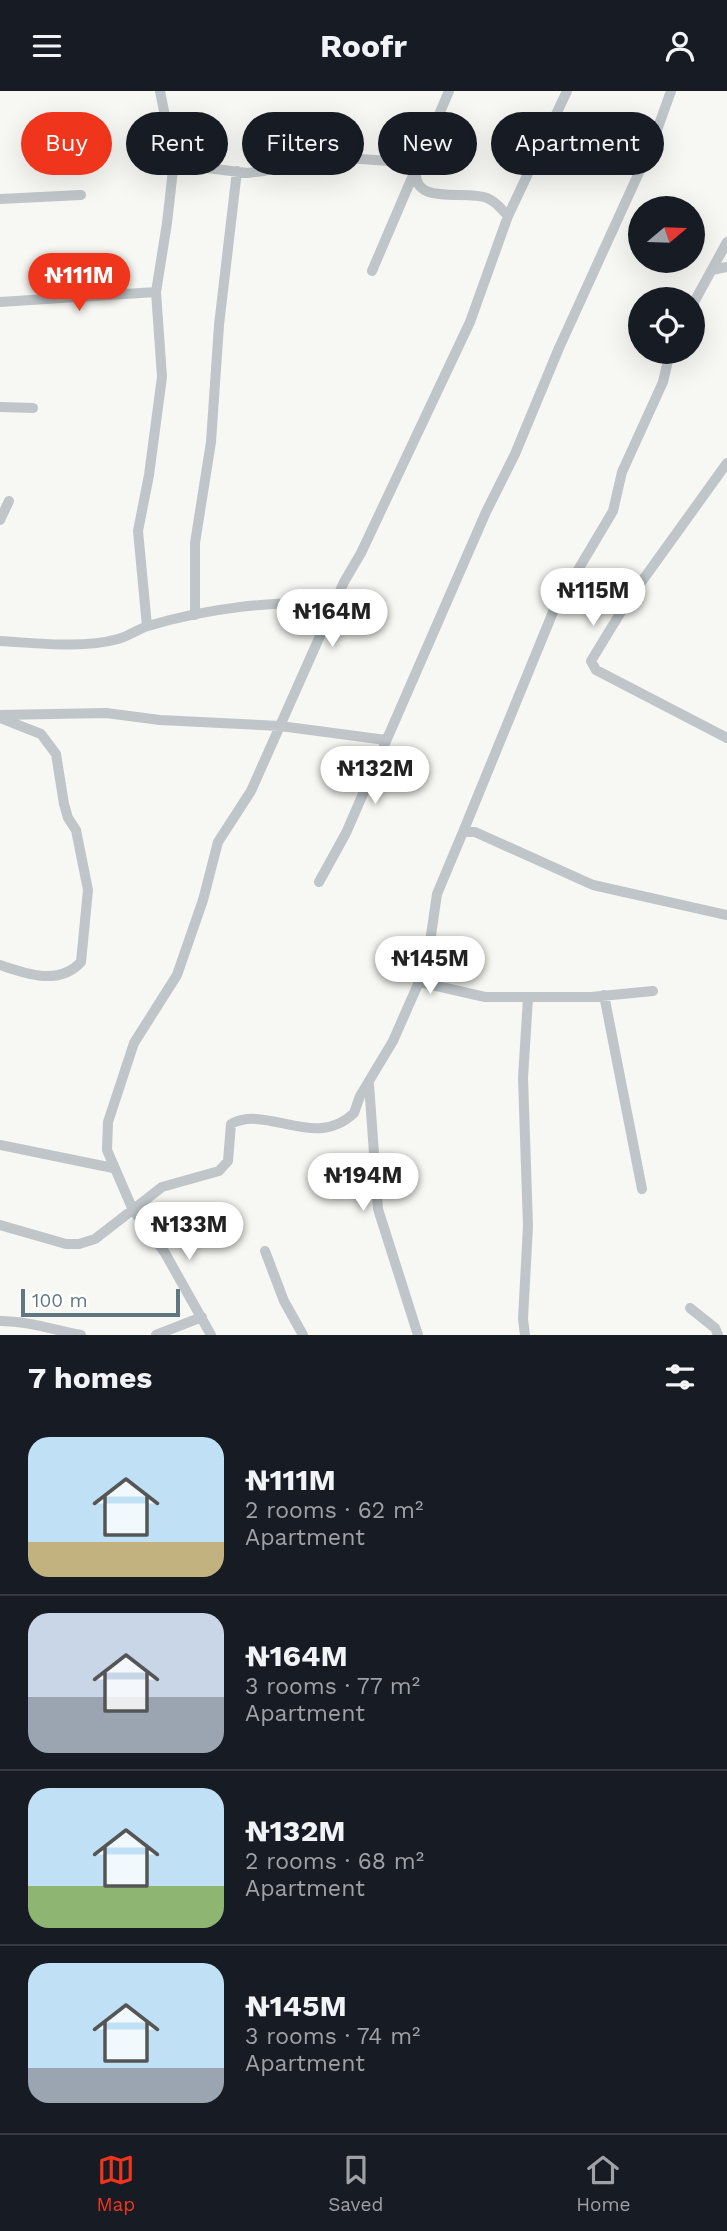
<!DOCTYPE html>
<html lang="en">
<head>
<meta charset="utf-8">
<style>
  body { margin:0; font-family:"Work Sans",sans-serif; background:#242831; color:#f1f3f6; height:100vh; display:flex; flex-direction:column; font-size:26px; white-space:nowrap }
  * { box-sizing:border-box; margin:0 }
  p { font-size:23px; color:#9ea1a6 }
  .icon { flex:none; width:38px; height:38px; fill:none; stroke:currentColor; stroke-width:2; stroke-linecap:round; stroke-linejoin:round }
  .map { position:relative; height:1244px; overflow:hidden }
  .panel { display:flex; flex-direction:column; background:#171b24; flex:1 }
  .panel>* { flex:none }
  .hud { position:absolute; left:21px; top:21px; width:686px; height:63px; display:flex; gap:14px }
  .needle { width:46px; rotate:71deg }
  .tools { position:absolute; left:628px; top:105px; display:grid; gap:14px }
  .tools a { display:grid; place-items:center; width:77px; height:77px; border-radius:50%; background:#171b24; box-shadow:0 7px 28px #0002; font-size:35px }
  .scale { position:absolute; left:21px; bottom:18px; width:159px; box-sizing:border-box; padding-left:7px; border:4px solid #607681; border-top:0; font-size:19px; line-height:24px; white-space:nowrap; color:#607681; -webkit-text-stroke:5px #fff; paint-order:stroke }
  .price { position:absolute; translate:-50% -60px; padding:0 16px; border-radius:24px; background:#fff; color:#222; font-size:23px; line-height:46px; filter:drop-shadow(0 2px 4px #0008) }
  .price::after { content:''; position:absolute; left:50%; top:42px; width:21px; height:16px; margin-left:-10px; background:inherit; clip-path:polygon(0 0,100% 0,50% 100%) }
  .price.active { background:#ef351c; color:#fff }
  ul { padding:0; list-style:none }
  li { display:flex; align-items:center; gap:21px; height:175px; padding:0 28px }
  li+li { border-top:2px solid #363941 }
  li span { display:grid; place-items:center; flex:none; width:196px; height:140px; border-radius:21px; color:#555 }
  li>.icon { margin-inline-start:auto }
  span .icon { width:84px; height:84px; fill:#fffc; stroke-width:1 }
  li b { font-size:30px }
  h2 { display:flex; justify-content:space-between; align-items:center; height:84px; padding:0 28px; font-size:30px }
  .tag { padding:0 24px; border-radius:32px; background:#171b24; box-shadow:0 7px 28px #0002; font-size:24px; line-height:63px }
  .tag.active { background:#ef351c; color:#fff }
  header { display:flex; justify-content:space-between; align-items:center; height:91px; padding:0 28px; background:#171b24; font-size:32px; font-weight:700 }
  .tabs { display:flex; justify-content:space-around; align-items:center; height:98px; border-top:2px solid #363941; background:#171b24; font-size:19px; color:#9ea1a6 }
  .tabs a { display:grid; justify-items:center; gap:4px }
  .tabs .active { color:#ef351c }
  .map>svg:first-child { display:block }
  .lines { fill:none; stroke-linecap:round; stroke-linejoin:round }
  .street { stroke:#bfc5c8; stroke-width:10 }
</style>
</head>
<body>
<header><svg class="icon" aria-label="menu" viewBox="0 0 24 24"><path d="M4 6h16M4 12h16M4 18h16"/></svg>Roofr<svg class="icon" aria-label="person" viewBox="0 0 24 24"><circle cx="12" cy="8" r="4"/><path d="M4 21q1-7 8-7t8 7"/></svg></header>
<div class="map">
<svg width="727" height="1244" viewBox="0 0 727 1244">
  <rect width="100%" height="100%" fill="#f7f7f3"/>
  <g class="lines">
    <path class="street" d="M174,70L191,75L247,82L264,80L318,65L417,72
      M416,79C412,116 466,98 487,107C496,110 502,119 508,125
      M0,108L81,104
      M712,179L727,176
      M372,180L449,0
      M0,211L156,201
      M693,213L727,151
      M0,316L33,317
      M727,372L627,511L591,570L596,579L727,647
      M0,429L9,410
      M195,524V452L211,351L219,234L237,80
      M147,535L138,440L149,384L162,286L156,201L167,132L174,70L160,0
      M0,550C37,552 82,558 118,548C129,545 138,538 148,535C205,518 276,508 335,514
      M0,624L106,622L160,629L280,635L386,649
      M0,627L41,643L56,663L64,713L68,727L76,739L88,799L81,871C59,895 26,883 0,874
      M463,741L553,521L613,420L622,381L663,291L670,261
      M319,791L346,742L486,421L515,363L559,257L652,53L671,0
      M419,891L485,906H591L653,900
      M604,904L642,1098
      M369,993L378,1118L418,1244
      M0,1054L113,1077
      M0,1134L66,1153H79L95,1148L162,1096L219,1080L228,1070L231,1033C267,1013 315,1060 354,1022L360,1005L393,950L419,891L428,865L437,803L463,741H475L593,794L727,824
      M265,1160L284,1210L303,1244
      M690,1217L715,1237L718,1244
      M0,1230C28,1230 54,1239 81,1244
      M156,1244L202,1226
      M211,1244L165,1162L133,1119L107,1059L108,1031L134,952L177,884L203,809L218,751L251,700L344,491L361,462L470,231L508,125L567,0
      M525,1244L523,1228L528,1135L523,987L528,907"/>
  </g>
</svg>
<div class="tools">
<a><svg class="needle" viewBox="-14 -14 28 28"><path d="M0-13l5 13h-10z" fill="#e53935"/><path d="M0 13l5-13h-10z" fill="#9ea1a6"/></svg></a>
<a><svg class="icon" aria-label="locate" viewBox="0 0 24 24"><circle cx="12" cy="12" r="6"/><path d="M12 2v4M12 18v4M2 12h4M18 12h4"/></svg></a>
</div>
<div class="scale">100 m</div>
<b class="price active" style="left:79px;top:222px">₦111M</b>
<b class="price" style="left:593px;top:537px">₦115M</b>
<b class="price" style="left:332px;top:558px">₦164M</b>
<b class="price" style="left:375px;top:715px">₦132M</b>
<b class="price" style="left:430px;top:905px">₦145M</b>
<b class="price" style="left:363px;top:1122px">₦194M</b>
<b class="price" style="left:189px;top:1171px">₦133M</b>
<div class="hud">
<a class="tag active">Buy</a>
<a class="tag">Rent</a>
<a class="tag">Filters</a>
<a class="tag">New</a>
<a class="tag">Apartment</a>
</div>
</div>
<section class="panel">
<h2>7 homes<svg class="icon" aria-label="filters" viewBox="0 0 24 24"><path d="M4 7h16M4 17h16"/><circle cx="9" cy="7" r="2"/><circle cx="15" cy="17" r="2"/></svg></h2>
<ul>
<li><span style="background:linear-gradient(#bfe0f5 75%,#c2b280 0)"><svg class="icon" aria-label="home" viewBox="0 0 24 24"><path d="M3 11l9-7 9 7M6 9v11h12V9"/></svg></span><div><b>₦111M</b><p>2 rooms · 62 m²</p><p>Apartment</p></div></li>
<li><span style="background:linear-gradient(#c9d6e8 60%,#9aa5b1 0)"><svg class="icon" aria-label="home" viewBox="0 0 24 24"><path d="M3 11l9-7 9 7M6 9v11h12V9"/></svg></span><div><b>₦164M</b><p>3 rooms · 77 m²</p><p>Apartment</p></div></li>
<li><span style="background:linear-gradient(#bfe0f5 70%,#8fb573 0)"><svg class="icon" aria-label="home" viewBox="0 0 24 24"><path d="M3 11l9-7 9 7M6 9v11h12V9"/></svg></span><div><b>₦132M</b><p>2 rooms · 68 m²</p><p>Apartment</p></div></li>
<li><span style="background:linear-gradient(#bfe0f5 75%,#9aa5b1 0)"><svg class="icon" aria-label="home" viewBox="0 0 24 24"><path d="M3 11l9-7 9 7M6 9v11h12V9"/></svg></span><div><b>₦145M</b><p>3 rooms · 74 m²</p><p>Apartment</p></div></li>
</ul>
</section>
<nav class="tabs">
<a class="active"><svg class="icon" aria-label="map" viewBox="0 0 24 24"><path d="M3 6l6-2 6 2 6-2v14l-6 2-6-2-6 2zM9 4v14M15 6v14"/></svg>Map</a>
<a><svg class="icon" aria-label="saved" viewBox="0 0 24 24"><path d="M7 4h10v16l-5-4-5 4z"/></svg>Saved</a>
<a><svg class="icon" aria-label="home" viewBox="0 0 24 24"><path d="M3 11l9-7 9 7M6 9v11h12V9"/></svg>Home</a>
</nav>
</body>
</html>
